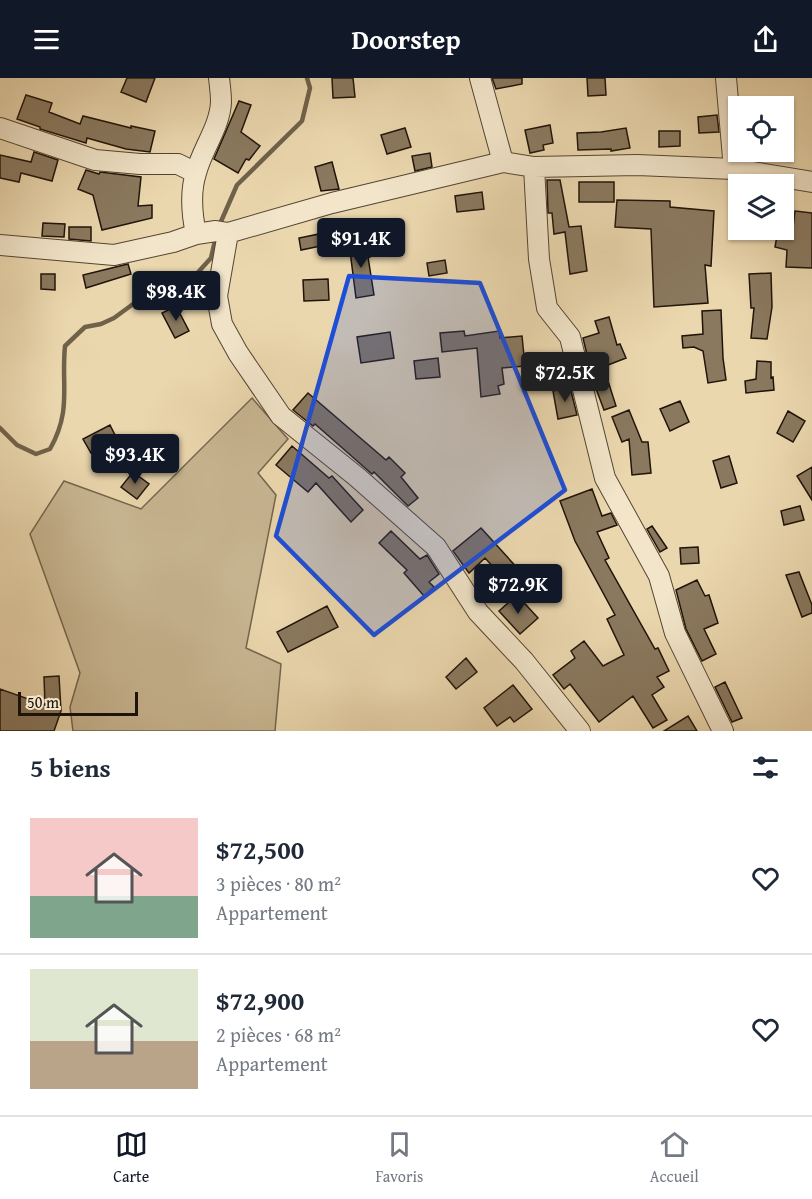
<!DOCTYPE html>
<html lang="fr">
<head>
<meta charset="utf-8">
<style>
  body { margin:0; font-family:"Gentium Book Plus",serif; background:#f2f2f3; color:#1f2937; height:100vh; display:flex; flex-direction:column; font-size:22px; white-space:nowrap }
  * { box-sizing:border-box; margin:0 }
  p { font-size:20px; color:#747a83 }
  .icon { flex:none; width:33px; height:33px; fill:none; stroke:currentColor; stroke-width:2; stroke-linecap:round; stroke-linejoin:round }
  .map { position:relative; height:653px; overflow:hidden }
  .drawer { display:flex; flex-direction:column; background:#fff; flex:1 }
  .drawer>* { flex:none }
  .buttons { position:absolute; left:728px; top:18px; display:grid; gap:12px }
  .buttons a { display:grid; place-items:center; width:66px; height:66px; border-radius:0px; background:#fff; box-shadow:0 2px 4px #0004; font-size:30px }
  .scale { position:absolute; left:18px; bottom:15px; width:120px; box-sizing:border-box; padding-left:6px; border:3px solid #20140a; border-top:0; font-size:16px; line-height:21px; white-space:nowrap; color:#20140a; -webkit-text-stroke:4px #f2e5ca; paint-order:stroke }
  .price { position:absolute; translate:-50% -51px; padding:0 14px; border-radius:6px; background:#111827; color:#fff; font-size:20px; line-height:39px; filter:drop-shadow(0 2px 3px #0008) }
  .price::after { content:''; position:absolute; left:50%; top:36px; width:18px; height:14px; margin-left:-9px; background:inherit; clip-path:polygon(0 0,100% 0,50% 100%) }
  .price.active { background:#222; color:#fff }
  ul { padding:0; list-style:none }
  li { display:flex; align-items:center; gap:18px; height:150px; padding:0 30px }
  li+li { border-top:2px solid #e0e1e3 }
  li span { display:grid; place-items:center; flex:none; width:168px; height:120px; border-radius:0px; color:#555 }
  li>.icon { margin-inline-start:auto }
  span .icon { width:72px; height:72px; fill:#fffc; stroke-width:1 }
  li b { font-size:26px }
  h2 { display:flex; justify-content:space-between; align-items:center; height:72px; padding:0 30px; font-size:26px }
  header { display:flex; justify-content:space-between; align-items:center; height:78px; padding:0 30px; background:#111827; color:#fff; font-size:27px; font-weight:700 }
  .tabs { display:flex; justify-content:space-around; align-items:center; height:84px; border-top:2px solid #e0e1e3; background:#fff; font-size:16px; color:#747a83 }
  .tabs a { display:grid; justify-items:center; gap:3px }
  .tabs .active { color:#111827 }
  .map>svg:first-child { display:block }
  .green { fill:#c8b692; stroke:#74654e; stroke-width:1.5 }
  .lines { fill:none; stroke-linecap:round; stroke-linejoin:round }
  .stream { stroke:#70614b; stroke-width:4.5 }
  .building { fill:#8a795f; stroke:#20140a; stroke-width:1.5 }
  .minor-casing { stroke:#534533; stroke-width:22 }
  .minor { stroke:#f2e5ca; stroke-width:20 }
  .marked { fill:#1d4ed8; fill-opacity:0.2; stroke:#1d4ed8; stroke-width:4.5; stroke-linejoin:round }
</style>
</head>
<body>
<header><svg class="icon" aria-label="menu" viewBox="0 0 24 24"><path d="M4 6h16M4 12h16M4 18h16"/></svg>Doorstep<svg class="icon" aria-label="share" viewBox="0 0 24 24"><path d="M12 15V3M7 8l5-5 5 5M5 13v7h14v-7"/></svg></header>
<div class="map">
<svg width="812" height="653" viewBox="0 0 812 653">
  <rect width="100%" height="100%" fill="#ebd7ae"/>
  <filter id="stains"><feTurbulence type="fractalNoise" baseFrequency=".00333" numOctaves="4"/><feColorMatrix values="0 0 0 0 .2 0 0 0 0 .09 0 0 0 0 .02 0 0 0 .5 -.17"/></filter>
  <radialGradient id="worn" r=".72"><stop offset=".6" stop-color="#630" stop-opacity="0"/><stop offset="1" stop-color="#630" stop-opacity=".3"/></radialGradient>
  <path class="green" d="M252,320L288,361L258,395L276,417L246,570L281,586L275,653H73L70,629L80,595L30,456L64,403L141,431Z"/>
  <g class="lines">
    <path class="stream" d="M219,148L237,107L302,43L310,10L307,0
      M0,350L17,367L36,376L50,371C72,332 61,308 65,268L85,249L101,246L114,240L140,221L170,214L191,202L211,180L216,158"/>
  </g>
  <path class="building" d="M127,0H155L146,24L121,14Z
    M332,0H353L355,19L333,20Z
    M492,0H522V6L496,11Z
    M587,0H605L606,17L588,18Z
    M26,17L52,25L49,34L80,46L83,38L131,50V48L155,53L150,74L126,71L87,60L86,65L40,51V49L17,41Z
    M239,23L251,27L241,54L260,68L249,82L246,81L238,95L214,81Z
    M717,37L719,54L699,55L698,39Z
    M550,47L553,65L543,67L544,72L530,75L525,52Z
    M405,50L411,69L387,76L381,57Z
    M626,50L630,70L611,73V71L578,72L577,55L601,54Z
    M659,53H680V68L659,69Z
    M34,74L58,82L52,103L21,95L19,104L0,100V77L31,84Z
    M430,75L432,89L415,93L412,78Z
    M332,84L339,111L321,113L315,89Z
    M86,92L99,96L100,94L141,99L138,128L152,127V140L102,152L93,117L78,111Z
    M547,102H560L569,149L581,148L587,193L570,196L565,154L554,156L552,135H548Z
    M579,104H614V124H579Z
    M482,114L484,131L457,134L455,118Z
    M617,122L670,123V129L714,133L711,188L705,187L708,225L654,229L651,151L615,149Z
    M795,133L812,135V190L786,189L787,172L775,169L778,152H783V148L793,150Z
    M43,145L65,146L64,159L42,158Z
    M69,149H91V163L69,161Z
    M319,156L321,168L301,172L299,160Z
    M368,163L370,179H368L374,217L356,220L349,165Z
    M445,182L447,195L429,198L427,185Z
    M128,186L131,196L86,210L83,197Z
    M771,195L772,229L767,261L751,260L754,230H751L749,196Z
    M41,196H55V212L41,211Z
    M328,201L329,222L304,223L303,202Z
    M176,228L189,253L175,260L162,235Z
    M721,232L723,280L726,302L708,305L703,273L694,269L683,270L682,258L703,256L702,233Z
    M609,239L617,267L620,266L626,280L608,287L604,276L588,281L583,260L599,255L595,243Z
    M464,253L465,258L499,253L500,260L522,258L525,288L502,290L504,306L498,308L500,316L481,319L477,270L442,274L440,255Z
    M390,254L394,280L361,285L357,259Z
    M438,280L440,299L416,301L414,283Z
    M757,283L771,284V300L773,299L774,312L746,315L745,303L756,301Z
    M608,303L616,328L604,332L595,308Z
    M570,309L577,337L558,341L553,313Z
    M308,315L386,382L389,379L405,395L401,399L418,420L408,428L374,394L372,396L315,346L313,348L293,332Z
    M680,323L689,344L670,353L660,331Z
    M629,332L642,364H648L651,395L632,397L629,361L622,364L612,339Z
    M788,333L805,343L793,364L777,355Z
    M110,347L117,361L91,375L83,361Z
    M292,368L329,400L332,398L363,432L351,444L316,405L308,414L276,387Z
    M729,378L737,405L721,410L713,383Z
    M812,389V422L797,398Z
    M133,394L149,406L137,421L121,409Z
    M592,411L602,438L611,435L617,447L597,454L609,480L605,482L655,571L658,570L669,593L657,599L664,609L652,617L667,642L653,650L633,618L599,644L570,606L564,611L553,597L575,580L571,573L584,563L603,588L624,577L607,541L615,537L575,463L560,423Z
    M800,428L804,442L784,447L781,433Z
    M652,448L667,470L660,474L647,451Z
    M481,450L520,493L507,504L485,480L469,495L453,473Z
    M391,453L420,481L427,477L439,496L429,504L434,509L424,518L404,495L407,492L379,465Z
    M698,469L699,485L681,486L680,470Z
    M799,494L812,527V535L802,539L786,497Z
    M697,502L705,518L709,517L718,545L704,551L716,576L702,583L686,551L676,512Z
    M517,517L538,540L520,556L499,533Z
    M327,528L338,549L288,574L277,554Z
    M466,580L477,594L456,611L446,599Z
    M59,598L61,633L54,653H0V611L45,627L44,599Z
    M725,604L742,640L732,644L715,609Z
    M513,607L532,631L514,644L510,639L497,648L484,630Z
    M688,638L697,653H664Z"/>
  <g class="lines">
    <defs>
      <path id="minor" d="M480,0L503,84
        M726,0L734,91
        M0,50L95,82L140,86H178L196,95
        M534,89L539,181L547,230L570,259L605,400L659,498L675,555L723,653
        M228,155L217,218L222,246L238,275L281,338L357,399L436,469L478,534L524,583L580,653
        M196,156C192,137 190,114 196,95C202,71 220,49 221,24C221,16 220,8 219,0
        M0,167L114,177L173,164L196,156L216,153L228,155L332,125L503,84L534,89L637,87L734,91L812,104"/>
    </defs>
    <use href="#minor" class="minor-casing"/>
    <use href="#minor" class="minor"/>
  </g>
  <path class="marked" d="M349,198L480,205L565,412L374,557L276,458Z"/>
  <rect width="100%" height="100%" filter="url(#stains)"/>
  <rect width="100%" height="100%" fill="url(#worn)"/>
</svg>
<div class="buttons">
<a><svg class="icon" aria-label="locate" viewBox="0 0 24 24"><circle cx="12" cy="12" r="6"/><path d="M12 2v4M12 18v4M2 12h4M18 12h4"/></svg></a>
<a><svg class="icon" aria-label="layers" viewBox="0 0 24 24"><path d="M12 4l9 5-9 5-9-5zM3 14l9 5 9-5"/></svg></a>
</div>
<div class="scale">50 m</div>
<b class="price" style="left:361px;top:191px">$91.4K</b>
<b class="price" style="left:176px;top:244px">$98.4K</b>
<b class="price active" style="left:565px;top:325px">$72.5K</b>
<b class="price" style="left:135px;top:407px">$93.4K</b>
<b class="price" style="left:518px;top:537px">$72.9K</b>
</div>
<section class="drawer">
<h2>5 biens<svg class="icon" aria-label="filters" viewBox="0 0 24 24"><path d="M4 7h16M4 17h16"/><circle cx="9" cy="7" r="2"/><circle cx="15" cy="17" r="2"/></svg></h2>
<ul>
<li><span style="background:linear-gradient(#f6c9c9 65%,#7fa58c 0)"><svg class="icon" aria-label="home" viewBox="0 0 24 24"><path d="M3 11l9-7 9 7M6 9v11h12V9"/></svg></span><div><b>$72,500</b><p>3 pièces · 80 m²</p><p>Appartement</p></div><svg class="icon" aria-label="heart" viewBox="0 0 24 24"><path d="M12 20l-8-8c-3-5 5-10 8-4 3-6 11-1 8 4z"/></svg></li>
<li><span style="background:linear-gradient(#dfe7d0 60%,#b9a48a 0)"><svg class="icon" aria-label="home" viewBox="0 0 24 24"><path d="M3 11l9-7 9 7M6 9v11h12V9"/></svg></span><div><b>$72,900</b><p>2 pièces · 68 m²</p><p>Appartement</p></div><svg class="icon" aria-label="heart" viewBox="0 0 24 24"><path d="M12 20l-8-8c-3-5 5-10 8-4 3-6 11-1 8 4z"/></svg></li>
</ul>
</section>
<nav class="tabs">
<a class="active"><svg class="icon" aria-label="map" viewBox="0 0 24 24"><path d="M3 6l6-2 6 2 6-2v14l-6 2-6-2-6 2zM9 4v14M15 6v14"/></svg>Carte</a>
<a><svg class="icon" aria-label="saved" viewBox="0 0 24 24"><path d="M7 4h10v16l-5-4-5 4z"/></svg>Favoris</a>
<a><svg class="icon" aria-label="home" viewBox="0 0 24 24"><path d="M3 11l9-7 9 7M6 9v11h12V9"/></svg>Accueil</a>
</nav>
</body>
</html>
